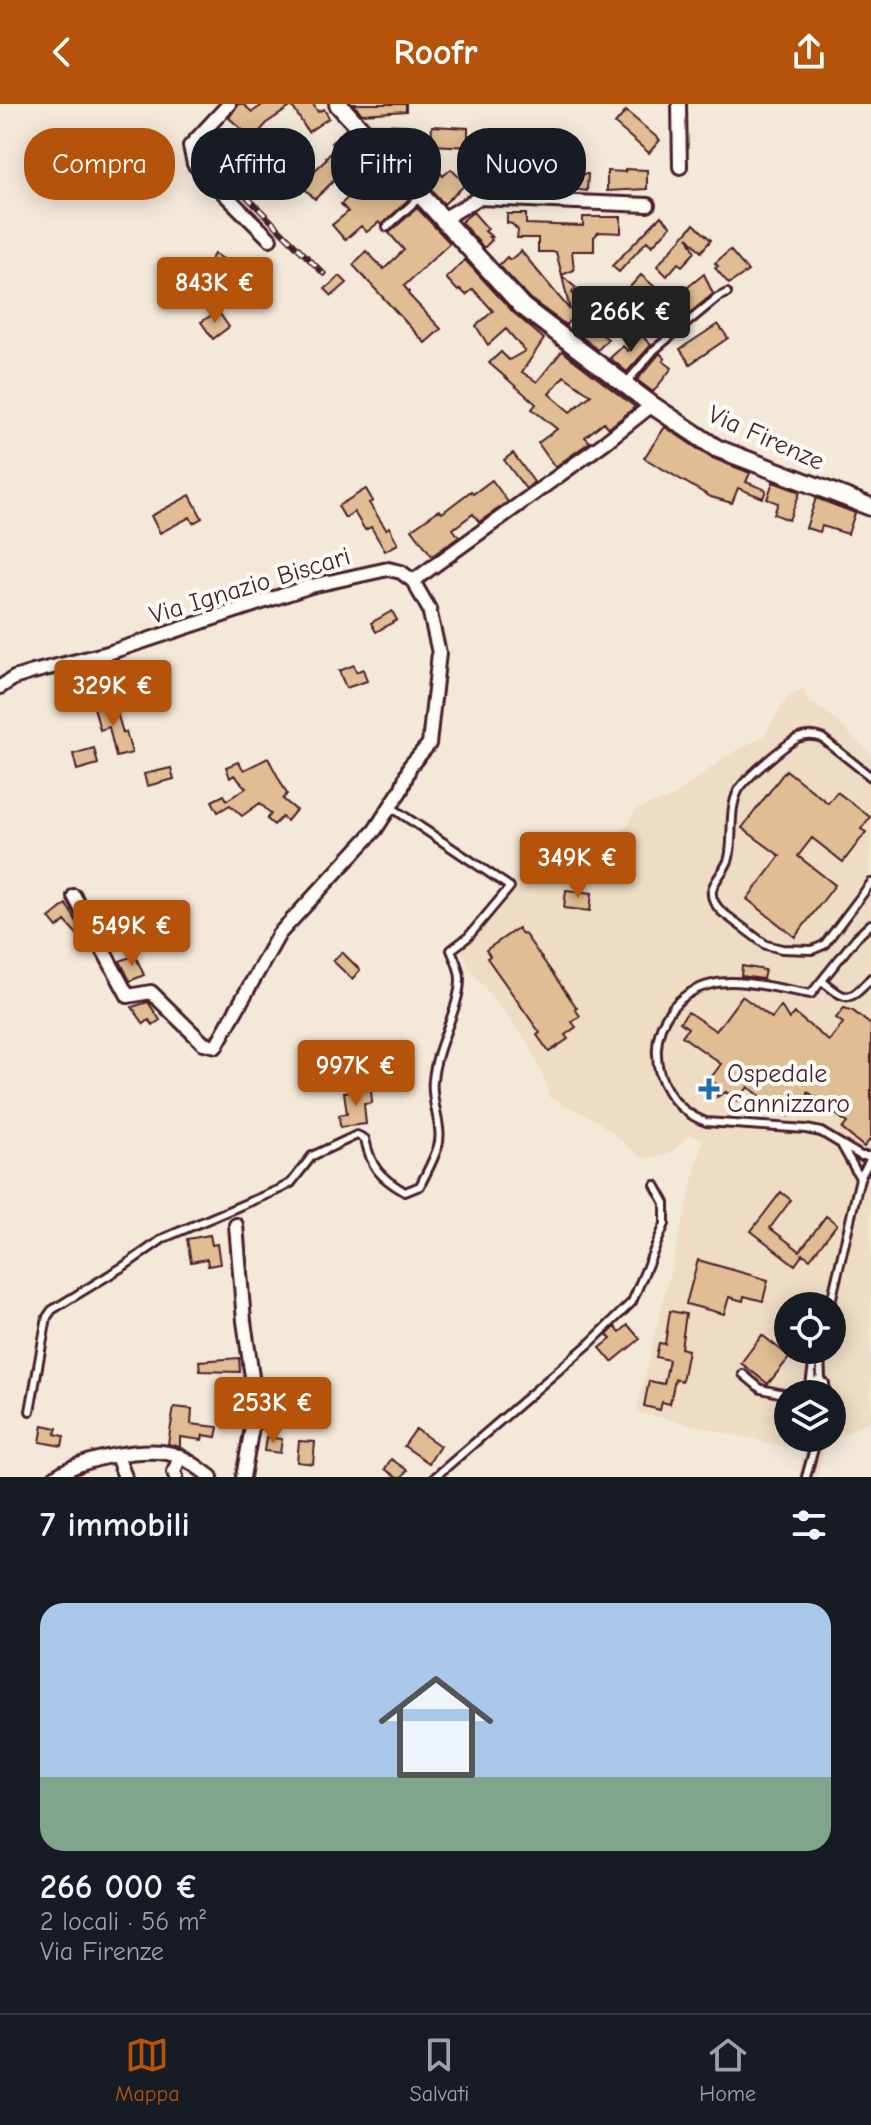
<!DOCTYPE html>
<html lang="it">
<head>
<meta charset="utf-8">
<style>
  body { margin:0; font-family:"Comic Neue",sans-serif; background:#20242c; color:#f1f3f6; height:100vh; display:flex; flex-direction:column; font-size:30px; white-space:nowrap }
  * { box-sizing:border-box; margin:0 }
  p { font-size:26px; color:#9ea1a6 }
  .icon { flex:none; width:44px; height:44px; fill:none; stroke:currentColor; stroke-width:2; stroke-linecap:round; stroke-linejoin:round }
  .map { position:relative; height:1373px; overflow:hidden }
  .drawer { display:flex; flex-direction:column; background:#171b24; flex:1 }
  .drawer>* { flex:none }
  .top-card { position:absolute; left:24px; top:24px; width:824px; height:72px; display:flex; gap:16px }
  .buttons { position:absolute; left:774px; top:1188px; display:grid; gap:16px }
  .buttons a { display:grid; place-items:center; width:72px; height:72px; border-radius:50%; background:#171b24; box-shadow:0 4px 20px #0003; font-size:40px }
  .price { position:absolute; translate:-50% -68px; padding:0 18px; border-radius:8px; background:#b45309; color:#fff; font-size:26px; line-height:52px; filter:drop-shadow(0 2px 4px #0008) }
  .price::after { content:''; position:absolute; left:50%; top:48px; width:24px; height:18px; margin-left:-12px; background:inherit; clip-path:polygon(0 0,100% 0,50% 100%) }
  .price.selected { background:#222; color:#fff }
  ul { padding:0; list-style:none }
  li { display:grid; align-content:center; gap:16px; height:424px; padding:0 40px }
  li span { display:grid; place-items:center; height:248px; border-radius:24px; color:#555 }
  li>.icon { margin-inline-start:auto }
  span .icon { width:144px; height:144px; fill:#fffc; stroke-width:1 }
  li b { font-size:34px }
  h2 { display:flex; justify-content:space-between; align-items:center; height:96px; padding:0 40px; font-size:34px }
  .chip { padding:0 28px; border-radius:32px; background:#171b24; box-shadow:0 4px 20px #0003; font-size:28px; line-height:72px }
  .chip.selected { background:#b45309; color:#fff }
  header { display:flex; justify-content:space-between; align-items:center; height:104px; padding:0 40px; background:#b45309; color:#fff; font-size:36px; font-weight:800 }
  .dock { display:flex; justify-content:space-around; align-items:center; height:112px; border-top:2px solid #363941; background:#171b24; font-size:22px; color:#9ea1a6 }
  .dock a { display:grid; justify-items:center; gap:4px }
  .dock .selected { color:#b45309 }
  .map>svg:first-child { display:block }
  .built { fill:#eedcc4; fill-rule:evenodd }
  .building { fill:#e0bd92; stroke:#4a1f2b; stroke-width:2; fill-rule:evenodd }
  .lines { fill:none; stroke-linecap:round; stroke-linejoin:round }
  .service-casing { stroke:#4a1f2b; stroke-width:12 }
  .minor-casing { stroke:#4a1f2b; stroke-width:18 }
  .tertiary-casing { stroke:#4a1f2b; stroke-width:22 }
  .service { stroke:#fdfcf7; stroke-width:6 }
  .minor { stroke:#fdfcf7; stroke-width:12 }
  .tertiary { stroke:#fdfcf7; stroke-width:16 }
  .rail-casing { stroke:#4a1f2b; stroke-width:6 }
  .rail { stroke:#fdfcf7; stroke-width:3; stroke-dasharray:9; stroke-linecap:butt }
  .poi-dot { fill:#1f6fb2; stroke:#fdfcf7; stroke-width:3 }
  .labels { text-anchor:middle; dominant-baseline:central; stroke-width:8; stroke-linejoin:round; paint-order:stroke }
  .street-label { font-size:26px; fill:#4a1f2b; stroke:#fdfcf7 }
  .poi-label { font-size:26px; fill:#4a1f2b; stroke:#fdfcf7; text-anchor:start }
</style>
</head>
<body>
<header><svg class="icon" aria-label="back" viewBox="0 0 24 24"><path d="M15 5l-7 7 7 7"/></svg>Roofr<svg class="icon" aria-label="share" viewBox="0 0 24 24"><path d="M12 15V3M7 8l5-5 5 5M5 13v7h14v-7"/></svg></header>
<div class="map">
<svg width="871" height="1373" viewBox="0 0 871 1373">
  <rect width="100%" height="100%" fill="#f4e9d9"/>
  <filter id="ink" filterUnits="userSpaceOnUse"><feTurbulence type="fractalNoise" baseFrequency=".0125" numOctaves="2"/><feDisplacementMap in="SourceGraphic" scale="16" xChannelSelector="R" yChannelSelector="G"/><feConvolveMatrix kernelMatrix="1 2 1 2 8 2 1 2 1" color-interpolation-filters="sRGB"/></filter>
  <g filter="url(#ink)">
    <path class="built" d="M802,585L810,599L827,608L871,650V1316L826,1339L817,1373H798L804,1347L636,1308L703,1035L690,1031L669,1050L644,1055L596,1016L549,993L546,978L528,939L473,869L461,847L519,783L514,775L533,767L584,761L628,721L636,705L671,694L728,651L764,632L786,595ZM788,1202H832V1246H788ZM788,1290H832V1334H788Z"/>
    <path class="building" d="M238,0H243L252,8L264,0H313L318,8L324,5L329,14L308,28L292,2L268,18L253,35L229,14Z
      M353,0H406V7L362,10Z
      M626,7L660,36L649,49L615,20Z
      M371,20L407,21L413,29L394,46Z
      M432,22L468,24V32H472L471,43L431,41Z
      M346,25L409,95L382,121L379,118L367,128L361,122L345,136L332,121L348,108L341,100L367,76L352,59L315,95L300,80L327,55L326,53L336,44L331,39Z
      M425,51L443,72L451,65L466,80L444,100L411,63Z
      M494,60L546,63L545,80L493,77Z
      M564,64L581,65V70H588L587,87L563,84Z
      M625,65L647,66V85L607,87V67L625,68Z
      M417,104L450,139L404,182L409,188L408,190L441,225L425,239L353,161L366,147L384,165L404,146L389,129Z
      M473,108L488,125L485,127L492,133H489L492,136L484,144L461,118Z
      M507,110H526V120L583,122V113H621V129L599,128L594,133V147H572L574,166L562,171L556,148H538V134H517L518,126L512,120L507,119Z
      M661,112L671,122L652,142L647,137L619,168L612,162Z
      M694,120L711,136L701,148L688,133L695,148L682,162L678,159L667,172L657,162Z
      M730,146L748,167L729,180L715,164L718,162L715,159Z
      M521,147L570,206L562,172L576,184L572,189L584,198L566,221L529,194L499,161L507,153L510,156Z
      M214,150L234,161L226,175L206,163Z
      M465,156L514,209L544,235L522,268L537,278L562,247L635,303L609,324L604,318L585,333L590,338L555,363L538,339L557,325L532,305L536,300L489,259L501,248L509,256L525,247L506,225L488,241L476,222L493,207L473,185L466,191L460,185L458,187L446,174ZM564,272L591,291L570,308L549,290Z
      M704,170L713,190L664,230L652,212Z
      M641,171L655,183L620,221L602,204L611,195L615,199Z
      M340,172L347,179L332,192L325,185Z
      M186,176L205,186L197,200L178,190Z
      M218,207L229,223L213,235L201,218Z
      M587,220L608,235L598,246L578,230Z
      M718,220L728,234L690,260L680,245Z
      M642,232L651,241L627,268L610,254L623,242L628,247Z
      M660,249L665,255L663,257L672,264L653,288L637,276Z
      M665,323L710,353L750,369L746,378L766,386L763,394L738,384L732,399L711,393L644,354Z
      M513,349L534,378L526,385L504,356Z
      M492,376L508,398L479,418L473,410L453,425L459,433L432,452L412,425L439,406L442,409L471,387L473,390Z
      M773,378L800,388L789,416L774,410L778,399L767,395Z
      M366,385L373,397L369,399L386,425L389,423L398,440L385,447L371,423L365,426L354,408L345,414L338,402Z
      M190,391L202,414L193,419L190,413L160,429L151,412Z
      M816,394L855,409L848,430L822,422L820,428L806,424Z
      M392,507L397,516L376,528L371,519Z
      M354,561L356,568L363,565L367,577L346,584L339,567Z
      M114,598L123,629L126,628L132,649L116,653L109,623L100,626L94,603Z
      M94,644L98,660L77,666L73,650Z
      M268,654L287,690L283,695L296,706L287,717L282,713L274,721L267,715L271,710L260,699L242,712L230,701L218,708L212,697L224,691L227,696L246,684L234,671L230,674L226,663L238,658L244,666Z
      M171,664L174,675L147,682L144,670Z
      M786,666L828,699L837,688L870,713L861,725L866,728L843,758L812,734L798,752L835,781L795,833L747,795L780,752L742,724Z
      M566,786L592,789L590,807L564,804Z
      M66,800L86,833L82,836L65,817L57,824L49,814Z
      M518,824L522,830L524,829L577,904L575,905L580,912L572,918L576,923L565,931L568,935L549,948L537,931L540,929L487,854L490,852L486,846Z
      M342,848L360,866L352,875L333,857Z
      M135,851L144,871L130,877L120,857Z
      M742,862L765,866L763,875L741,872Z
      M742,892L772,914L781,902L789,915L794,909L829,937L843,919L836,914L844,904L853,907L871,921V1034L864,1043L842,1025L847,1019L808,988L807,1002L800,1011L793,1005L788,1012L748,983L738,997L726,988L717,993L718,982L710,975L721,960L682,932L688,924L680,918L688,908L716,927Z
      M148,898L160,916L153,921L149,916L144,920L132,903Z
      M371,985L372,999L364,1000L366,1020L340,1023L339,1011L347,1010L344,988Z
      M781,1088L791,1096L770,1124L800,1147L826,1112L837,1120L810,1155L803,1150L795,1161L751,1127Z
      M210,1131L212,1141L217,1140L220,1160L208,1162L207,1155L191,1158L187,1135Z
      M698,1156L768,1176L763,1197L744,1192L743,1197L729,1193L724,1210L686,1200Z
      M670,1207L686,1210L681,1244L688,1246L682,1277L675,1275L670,1300L662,1298L660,1306L644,1302L649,1277L664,1280L669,1256L656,1253L659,1239L665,1240Z
      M628,1221L640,1235L612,1258L600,1244L611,1235L607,1231L615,1223L620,1228Z
      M762,1231L790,1253L768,1280L741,1259Z
      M239,1254L240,1268L200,1267L199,1257Z
      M174,1303L192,1305L191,1320L218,1323L216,1333L203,1331L202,1336L180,1333V1343L168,1340Z
      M43,1321L57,1324L55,1330L64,1332L62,1342L40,1338Z
      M416,1325L440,1342L429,1359L404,1342Z
      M266,1333L282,1335L280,1349L264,1347Z
      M299,1337L315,1338L313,1360L297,1358Z
      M391,1355L407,1366L402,1373H396L385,1365Z"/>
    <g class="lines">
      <defs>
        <path id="service" d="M387,123L419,94
          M627,278L654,246L717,194L727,189
          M871,673L822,634C814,631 806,631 798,634C786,640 744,675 738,687C728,708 734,732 729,754C723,775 698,784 722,808L766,841L782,845L812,846L824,841L871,779
          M871,820L856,834L811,890C783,886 739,873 712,880C640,897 639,993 706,1018L806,1025L821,1028L861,1052H871
          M822,877C847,897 849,899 871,874
          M842,1042L860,1074
          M830,1202L860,1074L871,1054
          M820,1248L821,1276
          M743,1270L761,1285L788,1291
          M810,1281L813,1261L819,1246
          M812,1290L810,1281L817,1276L825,1279V1290
          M30,1307L47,1213L52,1206L124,1162L164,1134L280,1085L291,1079L312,1052L357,1031L365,1035C371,1063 379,1073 405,1088L420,1082C426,1069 434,1056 438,1042C444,1024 430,998 433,976C436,941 460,904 460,875C460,865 455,855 451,846L468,833L510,783L391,703
          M435,1373L589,1240L632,1198L665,1120V1099L655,1081
          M806,1373L817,1334"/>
        <path id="minor" d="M229,0L190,42L194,60L270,135
          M679,0L680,63
          M443,115L479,94L648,101
          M0,583L14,574L33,568L108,549L311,482L388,465L401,468L413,477L604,339L652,301
          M74,792L128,892L151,888L203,939L216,942L279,830L375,726L401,686L410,662L429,640L439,549L429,505L413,477
          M236,1121L244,1217L256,1301L243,1373
          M117,1352L125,1373
          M55,1373C78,1355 150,1340 178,1352C190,1356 201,1366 211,1373
          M176,1373L174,1368L180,1352"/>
        <path id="tertiary" d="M338,0L522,202L652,301L716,344L871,403"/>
      </defs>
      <use href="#service" class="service-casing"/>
      <use href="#minor" class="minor-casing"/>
      <use href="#tertiary" class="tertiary-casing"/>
      <use href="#service" class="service"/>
      <use href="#minor" class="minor"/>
      <use href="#tertiary" class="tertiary"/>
      <defs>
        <path id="rail" d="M208,54L324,170"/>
      </defs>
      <use href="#rail" class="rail-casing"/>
      <use href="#rail" class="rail"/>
    </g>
  </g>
  <path class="poi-dot" d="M705 973h8v8h8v8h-8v8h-8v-8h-8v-8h8z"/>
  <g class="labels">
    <g class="street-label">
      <text transform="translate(766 334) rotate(24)">Via Firenze</text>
      <text transform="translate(250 482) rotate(-17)">Via Ignazio Biscari</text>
    </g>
    <g class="poi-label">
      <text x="727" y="970">Ospedale<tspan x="727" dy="30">Cannizzaro</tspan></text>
    </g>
  </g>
</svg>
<div class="buttons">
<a><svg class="icon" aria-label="locate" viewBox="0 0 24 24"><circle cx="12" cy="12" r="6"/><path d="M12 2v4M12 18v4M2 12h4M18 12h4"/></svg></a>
<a><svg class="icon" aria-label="layers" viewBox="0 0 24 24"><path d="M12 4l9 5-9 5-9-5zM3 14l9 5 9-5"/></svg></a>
</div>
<b class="price" style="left:215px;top:221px">843K €</b>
<b class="price selected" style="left:631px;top:250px">266K €</b>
<b class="price" style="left:113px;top:624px">329K €</b>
<b class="price" style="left:578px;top:796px">349K €</b>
<b class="price" style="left:132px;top:864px">549K €</b>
<b class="price" style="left:356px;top:1004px">997K €</b>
<b class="price" style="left:273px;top:1341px">253K €</b>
<div class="top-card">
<a class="chip selected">Compra</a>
<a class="chip">Affitta</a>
<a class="chip">Filtri</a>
<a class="chip">Nuovo</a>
</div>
</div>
<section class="drawer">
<h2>7 immobili<svg class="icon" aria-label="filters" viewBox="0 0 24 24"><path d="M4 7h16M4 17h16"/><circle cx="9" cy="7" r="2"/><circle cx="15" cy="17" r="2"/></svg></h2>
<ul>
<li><span style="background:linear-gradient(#a9c7e8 70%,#7fa58c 0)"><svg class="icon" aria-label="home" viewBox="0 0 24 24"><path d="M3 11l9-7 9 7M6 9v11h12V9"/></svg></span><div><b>266 000 €</b><p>2 locali · 56 m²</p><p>Via Firenze</p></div></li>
</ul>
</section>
<nav class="dock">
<a class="selected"><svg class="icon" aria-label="map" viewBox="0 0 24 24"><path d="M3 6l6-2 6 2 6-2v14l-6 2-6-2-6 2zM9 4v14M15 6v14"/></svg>Mappa</a>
<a><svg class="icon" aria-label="saved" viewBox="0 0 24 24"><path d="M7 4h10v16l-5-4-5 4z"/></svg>Salvati</a>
<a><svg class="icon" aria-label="home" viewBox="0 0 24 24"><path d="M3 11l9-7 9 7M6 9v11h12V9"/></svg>Home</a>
</nav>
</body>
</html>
